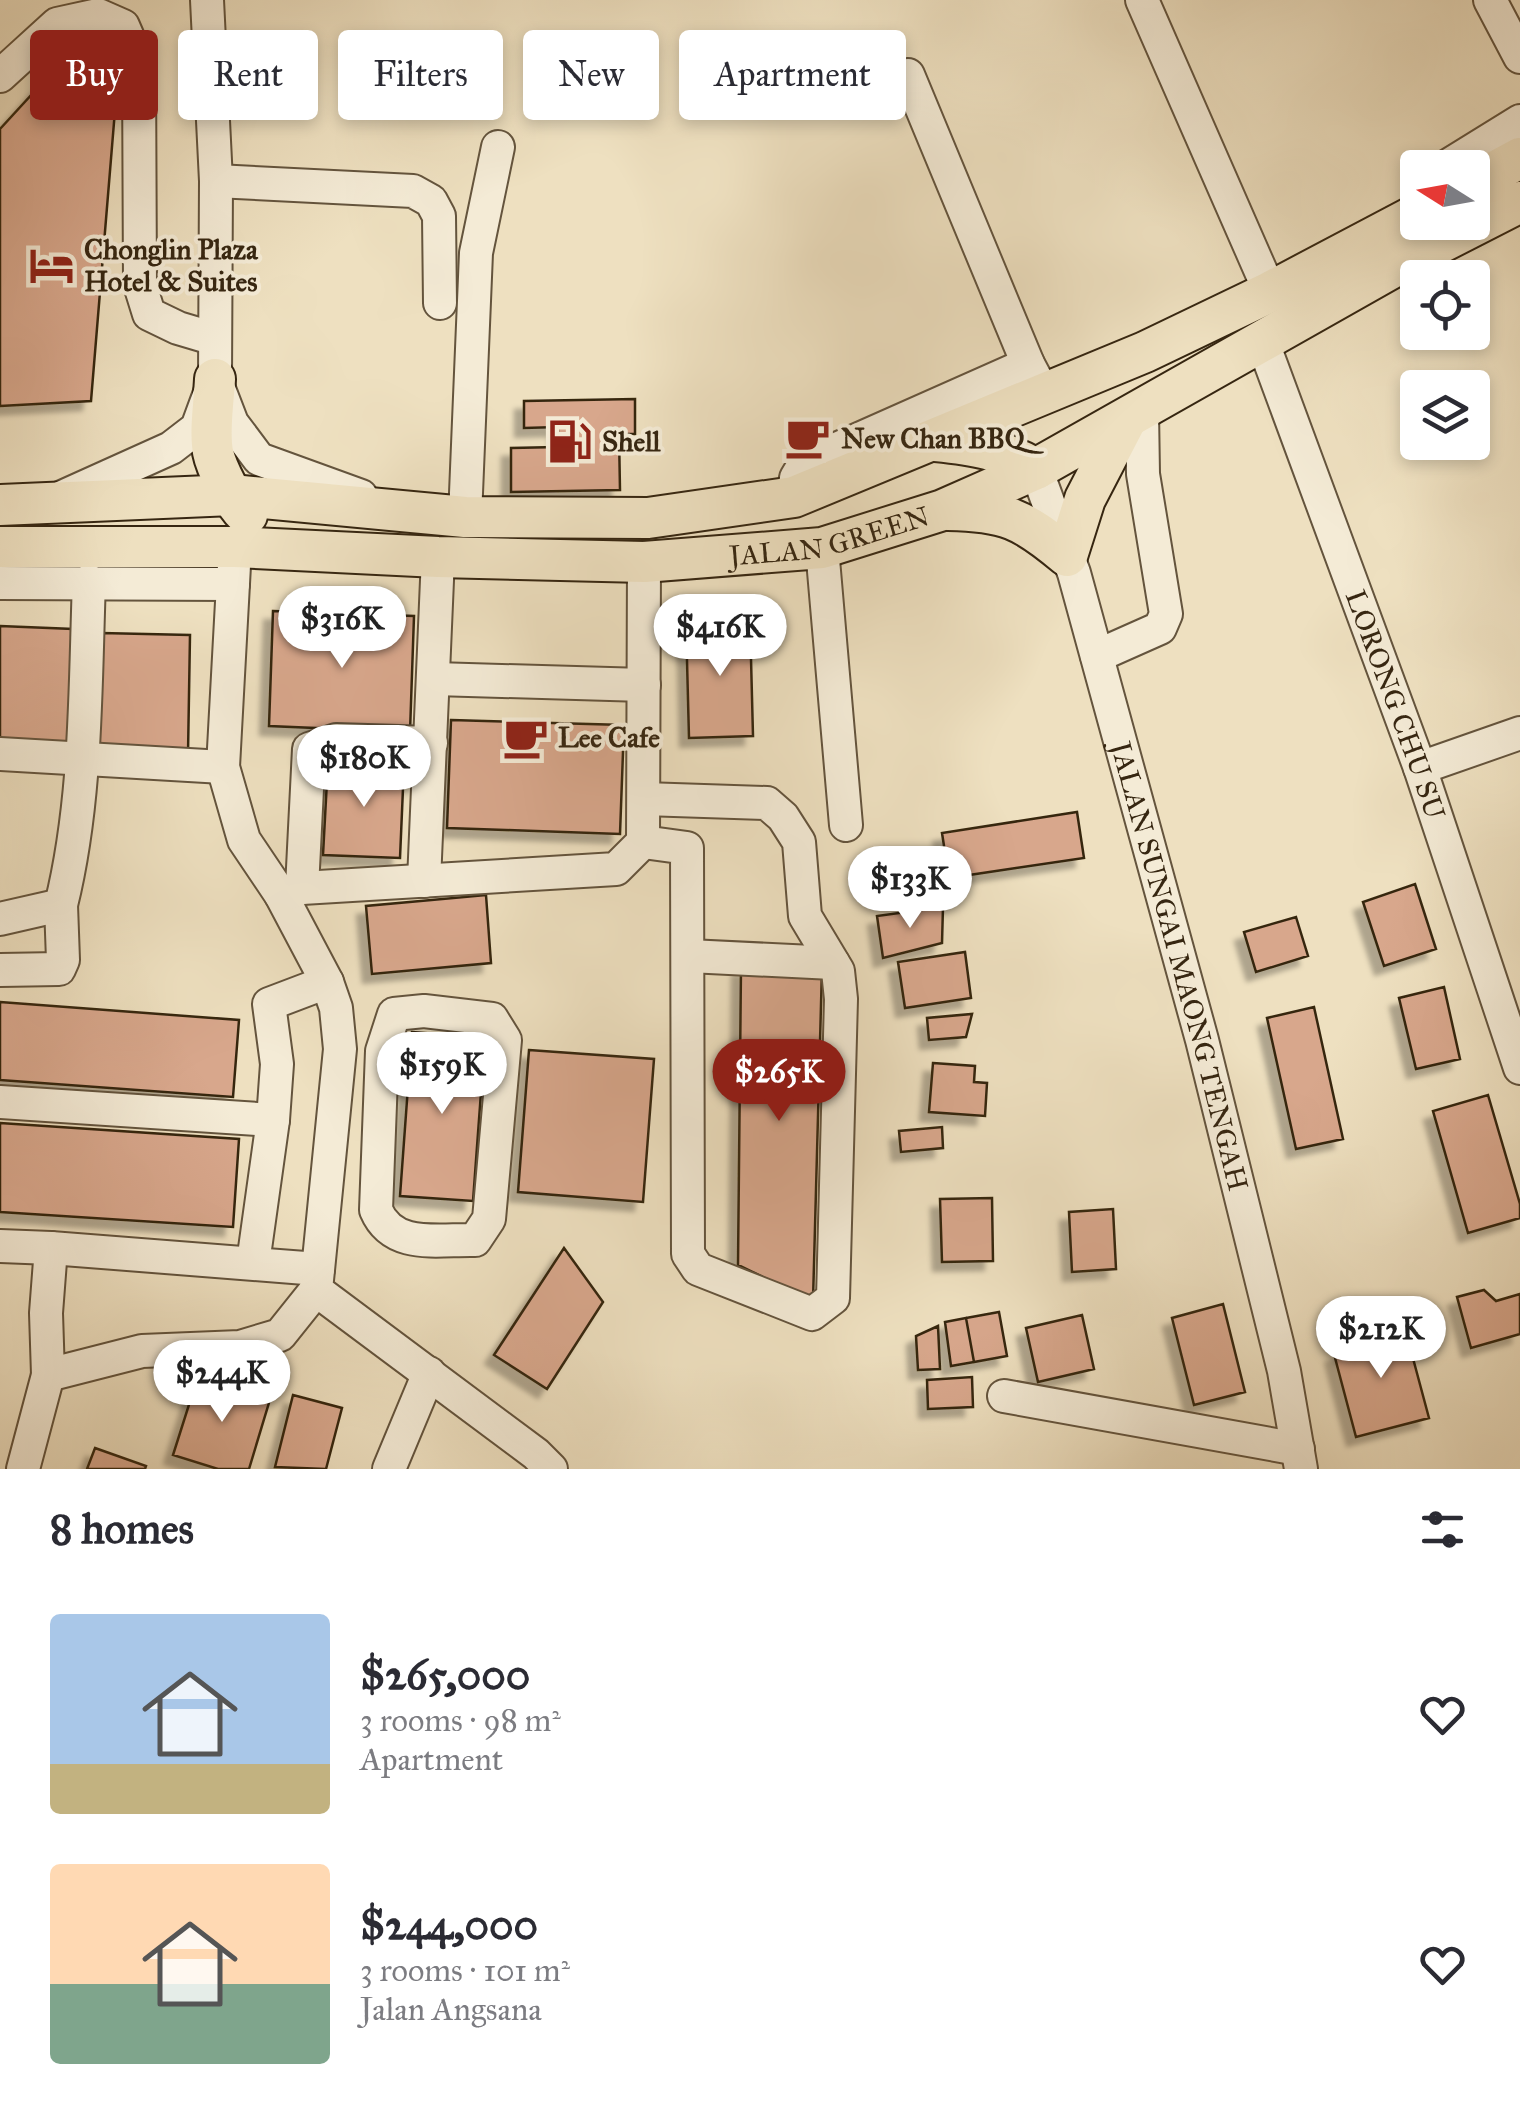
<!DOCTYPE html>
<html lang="en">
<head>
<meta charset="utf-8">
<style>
  body { margin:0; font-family:"IM FELL Great Primer",serif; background:#f2f2f3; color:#2b2b33; height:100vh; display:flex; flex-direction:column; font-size:38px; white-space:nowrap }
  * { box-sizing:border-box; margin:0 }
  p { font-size:32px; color:#7c7c81 }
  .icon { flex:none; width:55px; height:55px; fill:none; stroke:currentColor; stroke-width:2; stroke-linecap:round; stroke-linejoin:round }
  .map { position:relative; height:1469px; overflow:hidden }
  .panel { display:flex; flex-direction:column; background:#fff; flex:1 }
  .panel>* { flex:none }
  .hud { position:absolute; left:30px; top:30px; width:1000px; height:90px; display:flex; gap:20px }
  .needle { width:65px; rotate:281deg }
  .fabs { position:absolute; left:1400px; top:150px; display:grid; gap:20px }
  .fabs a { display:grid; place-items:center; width:90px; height:90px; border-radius:10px; background:#fff; box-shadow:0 5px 15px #0003; font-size:50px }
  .price { position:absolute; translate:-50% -85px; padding:0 22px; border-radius:35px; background:#fff; color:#222; font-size:32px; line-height:65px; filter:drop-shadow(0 2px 5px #0008) }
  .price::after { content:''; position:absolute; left:50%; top:60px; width:30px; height:22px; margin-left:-15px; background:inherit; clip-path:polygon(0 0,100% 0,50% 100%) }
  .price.active { background:#8f2418; color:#fff }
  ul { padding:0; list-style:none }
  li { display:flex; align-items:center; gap:30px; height:250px; padding:0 50px }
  li span { display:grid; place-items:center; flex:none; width:280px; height:200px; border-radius:10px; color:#555 }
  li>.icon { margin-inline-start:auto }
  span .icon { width:120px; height:120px; fill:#fffc; stroke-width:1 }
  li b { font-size:42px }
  h2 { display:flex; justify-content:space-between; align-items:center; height:120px; padding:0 50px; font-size:42px }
  .tag { padding:0 35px; border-radius:10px; background:#fff; box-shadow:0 5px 15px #0003; font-size:35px; line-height:90px }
  .tag.active { background:#8f2418; color:#fff }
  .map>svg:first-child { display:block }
  .building { fill:#d8a78c; stroke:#362611; stroke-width:2.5; filter:url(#shadow) }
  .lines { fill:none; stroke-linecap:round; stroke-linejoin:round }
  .minor-casing { stroke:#64543d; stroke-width:36 }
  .major-casing { stroke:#362611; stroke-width:44 }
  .minor { stroke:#f4ebd6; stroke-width:32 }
  .major { stroke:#eee0c0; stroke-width:40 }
  .labels { text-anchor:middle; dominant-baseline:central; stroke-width:8; stroke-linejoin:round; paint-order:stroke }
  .poi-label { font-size:28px; font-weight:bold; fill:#362611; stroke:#f4ebd6; text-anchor:start }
  .street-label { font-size:28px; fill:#362611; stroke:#f4ebd6 }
</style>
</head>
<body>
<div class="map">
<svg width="1520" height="1469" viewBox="0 0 1520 1469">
  <defs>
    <filter id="shadow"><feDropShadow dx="-9" dy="9" stdDeviation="2.5" flood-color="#0004"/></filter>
  </defs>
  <rect width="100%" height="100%" fill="#eee0c0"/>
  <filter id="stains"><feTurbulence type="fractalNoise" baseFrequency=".002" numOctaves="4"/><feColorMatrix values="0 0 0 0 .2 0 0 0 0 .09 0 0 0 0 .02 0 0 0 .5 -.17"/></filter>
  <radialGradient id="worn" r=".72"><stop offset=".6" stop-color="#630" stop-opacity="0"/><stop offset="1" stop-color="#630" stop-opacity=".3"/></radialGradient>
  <path class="building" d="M118,74L91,401L0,406V129L45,80Z
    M635,399V434H619L620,490L511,492V448L558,447V427L524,428V401Z
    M273,611L414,616L410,732L269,726Z
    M750,620L753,736L689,738L686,622Z
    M0,626L73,629L69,748L0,746Z
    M101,633L190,635L188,754L99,752Z
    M451,720L624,725L620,834L447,828Z
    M328,762L404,765L400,858L323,855Z
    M1077,812L1084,858L949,878L942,833Z
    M1415,884L1436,949L1384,966L1363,902Z
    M486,895L491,963L372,974L366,906Z
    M943,907L942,943L883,958L877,916Z
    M1296,917L1308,956L1256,972L1244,932Z
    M965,952L971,998L905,1008L898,962Z
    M741,967L822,968L813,1301L738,1265Z
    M1444,987L1460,1059L1416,1069L1399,998Z
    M0,1002L239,1020L233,1097L0,1080Z
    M1314,1007L1343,1139L1296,1149L1267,1018Z
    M972,1014L966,1037L929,1040L927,1018Z
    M412,1032L485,1038L473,1201L400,1196Z
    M529,1050L654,1059L643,1202L518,1192Z
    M933,1063L975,1066L974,1082L987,1083L985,1116L929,1112Z
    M1488,1095L1520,1204V1218L1468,1233L1433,1111Z
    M0,1123L239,1139L233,1227L0,1212Z
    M942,1127L943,1148L901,1152L899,1131Z
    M992,1198L993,1261L942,1262L940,1199Z
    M1113,1209L1116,1269L1072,1272L1069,1212Z
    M564,1248L603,1302L547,1389L494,1355Z
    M1484,1290L1496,1301L1520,1294V1334L1471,1348L1457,1297Z
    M1223,1304L1245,1392L1194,1405L1172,1318Z
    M999,1312L1007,1356L974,1362L966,1318Z
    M1082,1315L1094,1369L1038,1382L1026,1328Z
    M966,1318L974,1362L951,1366L945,1322Z
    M1403,1321L1429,1418L1356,1437L1334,1354L1359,1348L1355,1334Z
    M938,1326L940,1369L918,1370L916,1336Z
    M199,1373L271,1396L249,1469H218L173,1455Z
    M972,1377L973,1407L928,1409L927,1380Z
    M293,1395L342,1408L326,1469L275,1467Z
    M95,1448L146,1466L145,1469H87Z"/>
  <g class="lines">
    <defs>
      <g id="minor">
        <path d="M1142,0L1270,292"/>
        <path d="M1490,0L1520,57"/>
        <path d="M908,75L1028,364L1044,394"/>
        <path d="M0,76L57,24L98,15L123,26L139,63L140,285L149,314L178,328L215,339"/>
        <path d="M1444,168L1520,121"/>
        <path d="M216,181L413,191L431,201L439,216L440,303"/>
        <path id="s1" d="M1263,343L1420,768L1520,1068"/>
        <path d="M217,384L232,423L259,459L361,496"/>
        <path id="s2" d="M1036,469L1074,573L1202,1040L1284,1371L1301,1469"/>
        <path d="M794,497L796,478L805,463L1028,364"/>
        <path d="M60,498L171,448L197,428L215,379L216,181L207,0"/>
        <path d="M465,517L476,253L498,147"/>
        <path d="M235,547L223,767L244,840L281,895L327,982L336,1008L340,1049L316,1290L536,1454L551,1469"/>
        <path d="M822,548L846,825"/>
        <path d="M0,583L233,584"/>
        <path d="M1097,656L1160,628L1166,614L1143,474L1142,411"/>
        <path d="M435,679L644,685"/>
        <path d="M0,754L223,767"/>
        <path d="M1420,768L1520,733"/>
        <path d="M643,842L687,848L688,1254L698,1269L812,1314L833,1298L841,999L838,971L805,916L799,842L783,817L767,803L644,799"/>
        <path d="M424,881L438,557"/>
        <path d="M302,888L309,749L336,740L431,743"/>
        <path d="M281,895L302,888L616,869L643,842L644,562"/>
        <path d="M0,919L61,905C87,800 85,688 89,581"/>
        <path d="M689,956L833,963"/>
        <path d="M0,970L59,969L63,960L61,905"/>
        <path d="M424,1011L492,1019L505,1040L489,1219L475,1240C438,1239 393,1250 376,1210L382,1051L394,1014Z"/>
        <path d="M0,1102L273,1120"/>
        <path d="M0,1246L51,1248"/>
        <path d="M253,1263L273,1120L277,1064L269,1004L327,982"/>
        <path d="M48,1375L46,1313L51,1248L318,1269"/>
        <path d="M1004,1396L1298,1449"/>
        <path d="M23,1469L48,1375L142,1351L240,1347L280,1335L316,1290"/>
        <path d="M389,1469L429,1373"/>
      </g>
      <g id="major">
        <path d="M1472,184L1520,158"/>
        <path d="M215,379C214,402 209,430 213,452C216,467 235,507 247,515"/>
        <path d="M936,441C975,445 1001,449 1036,469"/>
        <path d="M0,505L232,495L465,517L648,518L794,497L1145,352L1270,292L1418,214"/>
        <path d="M948,510C1006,511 1023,519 1067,556L1085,499L1126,420"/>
        <path id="s3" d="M0,547H235L438,557L644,562L822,548L943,510L1036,469L1395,266L1520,202"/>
      </g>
    </defs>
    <use href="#minor" class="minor-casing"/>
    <use href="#major" class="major-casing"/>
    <use href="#minor" class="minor"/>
    <use href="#major" class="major"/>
  </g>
  <defs>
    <symbol id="hotel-bare" viewBox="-9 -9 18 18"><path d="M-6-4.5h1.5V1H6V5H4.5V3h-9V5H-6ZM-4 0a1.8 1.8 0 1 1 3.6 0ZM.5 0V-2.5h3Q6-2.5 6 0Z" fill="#8f2418" stroke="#f4ebd6" stroke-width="2.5" paint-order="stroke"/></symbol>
    <symbol id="cafe-bare" viewBox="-9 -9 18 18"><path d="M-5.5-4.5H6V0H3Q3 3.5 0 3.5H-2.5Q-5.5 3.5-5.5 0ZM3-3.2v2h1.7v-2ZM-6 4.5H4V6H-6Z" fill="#8f2418" stroke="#f4ebd6" stroke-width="2.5" paint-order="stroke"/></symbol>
    <symbol id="fuel-bare" viewBox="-9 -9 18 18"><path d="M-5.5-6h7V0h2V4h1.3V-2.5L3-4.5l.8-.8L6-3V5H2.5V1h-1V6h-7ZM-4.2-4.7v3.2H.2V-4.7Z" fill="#8f2418" stroke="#f4ebd6" stroke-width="2.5" paint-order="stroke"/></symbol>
  </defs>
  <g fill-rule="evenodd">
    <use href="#hotel-bare" x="20" y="234" width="63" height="63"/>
    <use href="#cafe-bare" x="776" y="406" width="63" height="63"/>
    <use href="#fuel-bare" x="538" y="410" width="63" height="63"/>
    <use href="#cafe-bare" x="494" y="706" width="63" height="63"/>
  </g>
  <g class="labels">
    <g class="poi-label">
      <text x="84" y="249">Chonglin Plaza<tspan x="84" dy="32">Hotel &amp; Suites</tspan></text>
      <text x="841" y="438">New Chan BBQ</text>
      <text x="602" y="441">Shell</text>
      <text x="558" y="737">Lee Cafe</text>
    </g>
    <g class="street-label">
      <text stroke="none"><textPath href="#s3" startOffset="832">JALAN GREEN</textPath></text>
      <text stroke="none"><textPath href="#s1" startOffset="385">LORONG CHU SU</textPath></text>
      <text stroke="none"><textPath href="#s2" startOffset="518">JALAN SUNGAI MAONG TENGAH</textPath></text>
    </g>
  </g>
  <rect width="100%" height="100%" filter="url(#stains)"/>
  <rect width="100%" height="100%" fill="url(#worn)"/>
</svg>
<div class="fabs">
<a><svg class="needle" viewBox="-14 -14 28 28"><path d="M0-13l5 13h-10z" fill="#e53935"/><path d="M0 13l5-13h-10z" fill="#7c7c81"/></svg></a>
<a><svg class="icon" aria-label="locate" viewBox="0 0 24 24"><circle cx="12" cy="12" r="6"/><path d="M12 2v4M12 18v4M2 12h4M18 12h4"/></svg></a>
<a><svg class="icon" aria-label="layers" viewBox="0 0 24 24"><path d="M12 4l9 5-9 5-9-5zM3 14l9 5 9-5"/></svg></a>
</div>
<b class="price" style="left:342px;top:671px">$316K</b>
<b class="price" style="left:720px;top:679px">$416K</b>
<b class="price" style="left:364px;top:810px">$180K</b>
<b class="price" style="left:910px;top:931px">$133K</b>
<b class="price" style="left:442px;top:1117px">$159K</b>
<b class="price active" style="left:779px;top:1124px">$265K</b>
<b class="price" style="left:1381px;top:1381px">$212K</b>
<b class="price" style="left:222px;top:1425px">$244K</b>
<div class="hud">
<a class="tag active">Buy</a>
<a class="tag">Rent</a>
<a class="tag">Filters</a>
<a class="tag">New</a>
<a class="tag">Apartment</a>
</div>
</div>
<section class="panel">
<h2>8 homes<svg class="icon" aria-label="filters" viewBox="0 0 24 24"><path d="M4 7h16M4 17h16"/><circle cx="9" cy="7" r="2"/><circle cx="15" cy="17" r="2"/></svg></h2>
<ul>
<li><span style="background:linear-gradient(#a9c7e8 75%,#c2b280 0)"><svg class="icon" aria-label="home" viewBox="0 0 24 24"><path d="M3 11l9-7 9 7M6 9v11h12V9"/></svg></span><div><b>$265,000</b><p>3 rooms · 98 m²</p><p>Apartment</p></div><svg class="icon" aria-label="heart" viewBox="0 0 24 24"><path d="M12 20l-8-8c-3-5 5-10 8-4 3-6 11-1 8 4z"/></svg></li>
<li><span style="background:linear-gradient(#ffd9b3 60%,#7fa58c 0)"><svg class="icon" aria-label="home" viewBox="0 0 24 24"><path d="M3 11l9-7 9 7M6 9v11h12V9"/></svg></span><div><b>$244,000</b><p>3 rooms · 101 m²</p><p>Jalan Angsana</p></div><svg class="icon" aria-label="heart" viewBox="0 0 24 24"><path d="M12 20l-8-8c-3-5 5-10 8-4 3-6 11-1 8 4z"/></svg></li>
</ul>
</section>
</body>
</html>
